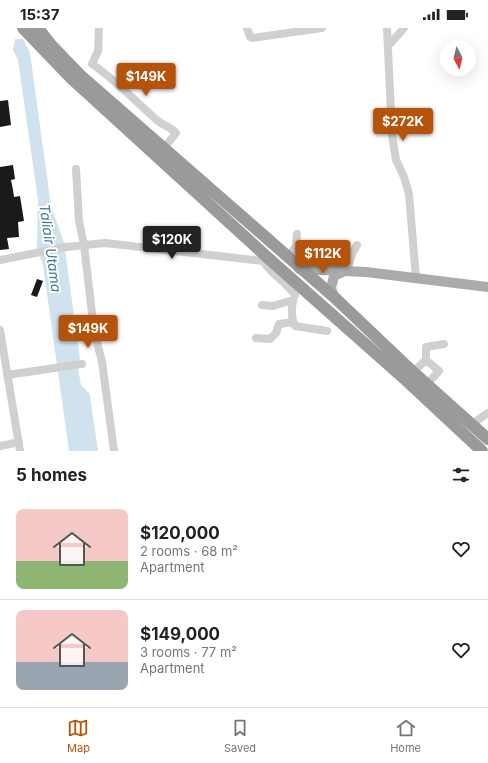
<!DOCTYPE html>
<html lang="en">
<head>
<meta charset="utf-8">
<style>
  body { margin:0; font-family:Inter,sans-serif; background:#f2f2f2; color:#222; height:100vh; display:flex; flex-direction:column; font-size:15px; white-space:nowrap }
  * { box-sizing:border-box; margin:0 }
  p { font-size:13px; color:#767676 }
  .icon { flex:none; width:22px; height:22px; fill:none; stroke:currentColor; stroke-width:2; stroke-linecap:round; stroke-linejoin:round }
  .map { position:relative; height:423px; overflow:hidden }
  .side { display:flex; flex-direction:column; background:#fff; flex:1 }
  .side>* { flex:none }
  .needle { width:26px; rotate:173deg }
  .controls { position:absolute; left:440px; top:12px; display:grid; gap:8px }
  .controls a { display:grid; place-items:center; width:36px; height:36px; border-radius:50%; background:#fff; box-shadow:0 4px 16px #0002; font-size:20px }
  .price { position:absolute; translate:-50% -34px; padding:0 9px; border-radius:4px; background:#b45309; color:#fff; font-size:13px; line-height:26px; filter:drop-shadow(0 1px 2px #0008) }
  .price::after { content:''; position:absolute; left:50%; top:24px; width:12px; height:9px; margin-left:-6px; background:inherit; clip-path:polygon(0 0,100% 0,50% 100%) }
  .price.selected { background:#222; color:#fff }
  ul { padding:0; list-style:none }
  li { display:flex; align-items:center; gap:12px; height:100px; padding:0 16px }
  li+li { border-top:1px solid #e0e0e0 }
  li span { display:grid; place-items:center; flex:none; width:112px; height:80px; border-radius:8px; color:#555 }
  li>.icon { margin-inline-start:auto }
  span .icon { width:48px; height:48px; fill:#fffc; stroke-width:1 }
  li b { font-size:17px }
  h2 { display:flex; justify-content:space-between; align-items:center; height:48px; padding:0 16px; font-size:17px }
  .status { display:flex; justify-content:space-between; align-items:center; height:28px; padding:0 20px; background:#fff; direction:ltr }
  .status svg { height:11px; fill:currentColor }
  .dock { display:flex; justify-content:space-around; align-items:center; height:56px; border-top:1px solid #e0e0e0; background:#fff; font-size:11px; color:#767676 }
  .dock a { display:grid; justify-items:center; gap:2px }
  .dock .selected { color:#b45309 }
  .map>svg:first-child { display:block }
  .water { fill:#cfe2ee }
  .building { fill:#1a1a1a }
  .lines { fill:none; stroke-linecap:round; stroke-linejoin:round }
  .minor { stroke:#d0d0d0; stroke-width:8 }
  .major { stroke:#ababab; stroke-width:10 }
  .highway { stroke:#9a9a9a; stroke-width:12 }
  .labels { text-anchor:middle; dominant-baseline:central; stroke-width:4; stroke-linejoin:round; paint-order:stroke }
  .water-label { font-size:14px; font-style:italic; fill:#3f7597; stroke:#fff }
</style>
</head>
<body>
<div class="status"><b>15:37</b><svg viewBox="0 0 49 12"><path d="M0 12V9h3v3zM5 12V6h3v6zM10 12V3h3v9zM15 12V0h3v12zM26 1h20v11H26zM47 4h2v5h-2z"/></svg></div>
<div class="map">
<svg width="488" height="423" viewBox="0 0 488 423">
  <rect width="100%" height="100%" fill="#fff"/>
  <path class="water" d="M15,11H23L30,25L51,178L64,215L80,331L77,335L81,357L89,365L90,368L98,423H69L43,237L37,220L38,172L18,32L13,22Z"/>
  <path class="building" d="M8,72L11,97L0,99V73Z
    M13,137L15,151L11,152L13,162L14,169L20,168L24,193L18,194L19,209L7,210L9,221L0,222V139Z
    M37,251L43,253L37,269L31,267Z"/>
  <g class="lines">
    <path class="minor" d="M247,0L250,9L252,10L322,0
      M387,0L392,107L396,132L404,149L409,166L416,250
      M99,1L98,23L92,36C116,52 136,74 158,93C164,98 171,99 176,105L164,120
      M388,18L404,0
      M76,141L79,193L84,217L94,302L102,334L114,423
      M287,229L296,219L297,206
      M0,232L66,219L105,215L263,233L267,229
      M263,233C272,247 286,254 295,267C291,276 291,290 295,298L327,303
      M347,242L352,226L357,217
      M262,277L273,278L293,272
      M0,302L20,423
      M256,310L270,311L276,305L279,296L293,294
      M426,332L439,343L427,356
      M413,344L426,332V319L444,316
      M7,347L82,336
      M472,396L488,385
      M0,418L19,414"/>
    <path class="major" d="M299,241L366,244L488,259
      M334,269L331,260L334,248L345,243"/>
    <path class="highway" d="M23,0L71,50L267,229L407,353L482,423
      M38,0L51,17L80,47L334,269L413,344L488,411"/>
  </g>
  <g class="labels">
    <g class="water-label">
      <text transform="translate(51 220) rotate(82)">Taliair Utama</text>
    </g>
  </g>
</svg>
<div class="controls">
<a><svg class="needle" viewBox="-14 -14 28 28"><path d="M0-13l5 13h-10z" fill="#e53935"/><path d="M0 13l5-13h-10z" fill="#767676"/></svg></a>
</div>
<b class="price" style="left:146px;top:69px">$149K</b>
<b class="price" style="left:403px;top:114px">$272K</b>
<b class="price selected" style="left:172px;top:232px">$120K</b>
<b class="price" style="left:323px;top:246px">$112K</b>
<b class="price" style="left:88px;top:321px">$149K</b>
</div>
<section class="side">
<h2>5 homes<svg class="icon" aria-label="filters" viewBox="0 0 24 24"><path d="M4 7h16M4 17h16"/><circle cx="9" cy="7" r="2"/><circle cx="15" cy="17" r="2"/></svg></h2>
<ul>
<li><span style="background:linear-gradient(#f6c9c9 65%,#8fb573 0)"><svg class="icon" aria-label="home" viewBox="0 0 24 24"><path d="M3 11l9-7 9 7M6 9v11h12V9"/></svg></span><div><b>$120,000</b><p>2 rooms · 68 m²</p><p>Apartment</p></div><svg class="icon" aria-label="heart" viewBox="0 0 24 24"><path d="M12 20l-8-8c-3-5 5-10 8-4 3-6 11-1 8 4z"/></svg></li>
<li><span style="background:linear-gradient(#f6c9c9 65%,#9aa5b1 0)"><svg class="icon" aria-label="home" viewBox="0 0 24 24"><path d="M3 11l9-7 9 7M6 9v11h12V9"/></svg></span><div><b>$149,000</b><p>3 rooms · 77 m²</p><p>Apartment</p></div><svg class="icon" aria-label="heart" viewBox="0 0 24 24"><path d="M12 20l-8-8c-3-5 5-10 8-4 3-6 11-1 8 4z"/></svg></li>
</ul>
</section>
<nav class="dock">
<a class="selected"><svg class="icon" aria-label="map" viewBox="0 0 24 24"><path d="M3 6l6-2 6 2 6-2v14l-6 2-6-2-6 2zM9 4v14M15 6v14"/></svg>Map</a>
<a><svg class="icon" aria-label="saved" viewBox="0 0 24 24"><path d="M7 4h10v16l-5-4-5 4z"/></svg>Saved</a>
<a><svg class="icon" aria-label="home" viewBox="0 0 24 24"><path d="M3 11l9-7 9 7M6 9v11h12V9"/></svg>Home</a>
</nav>
</body>
</html>
